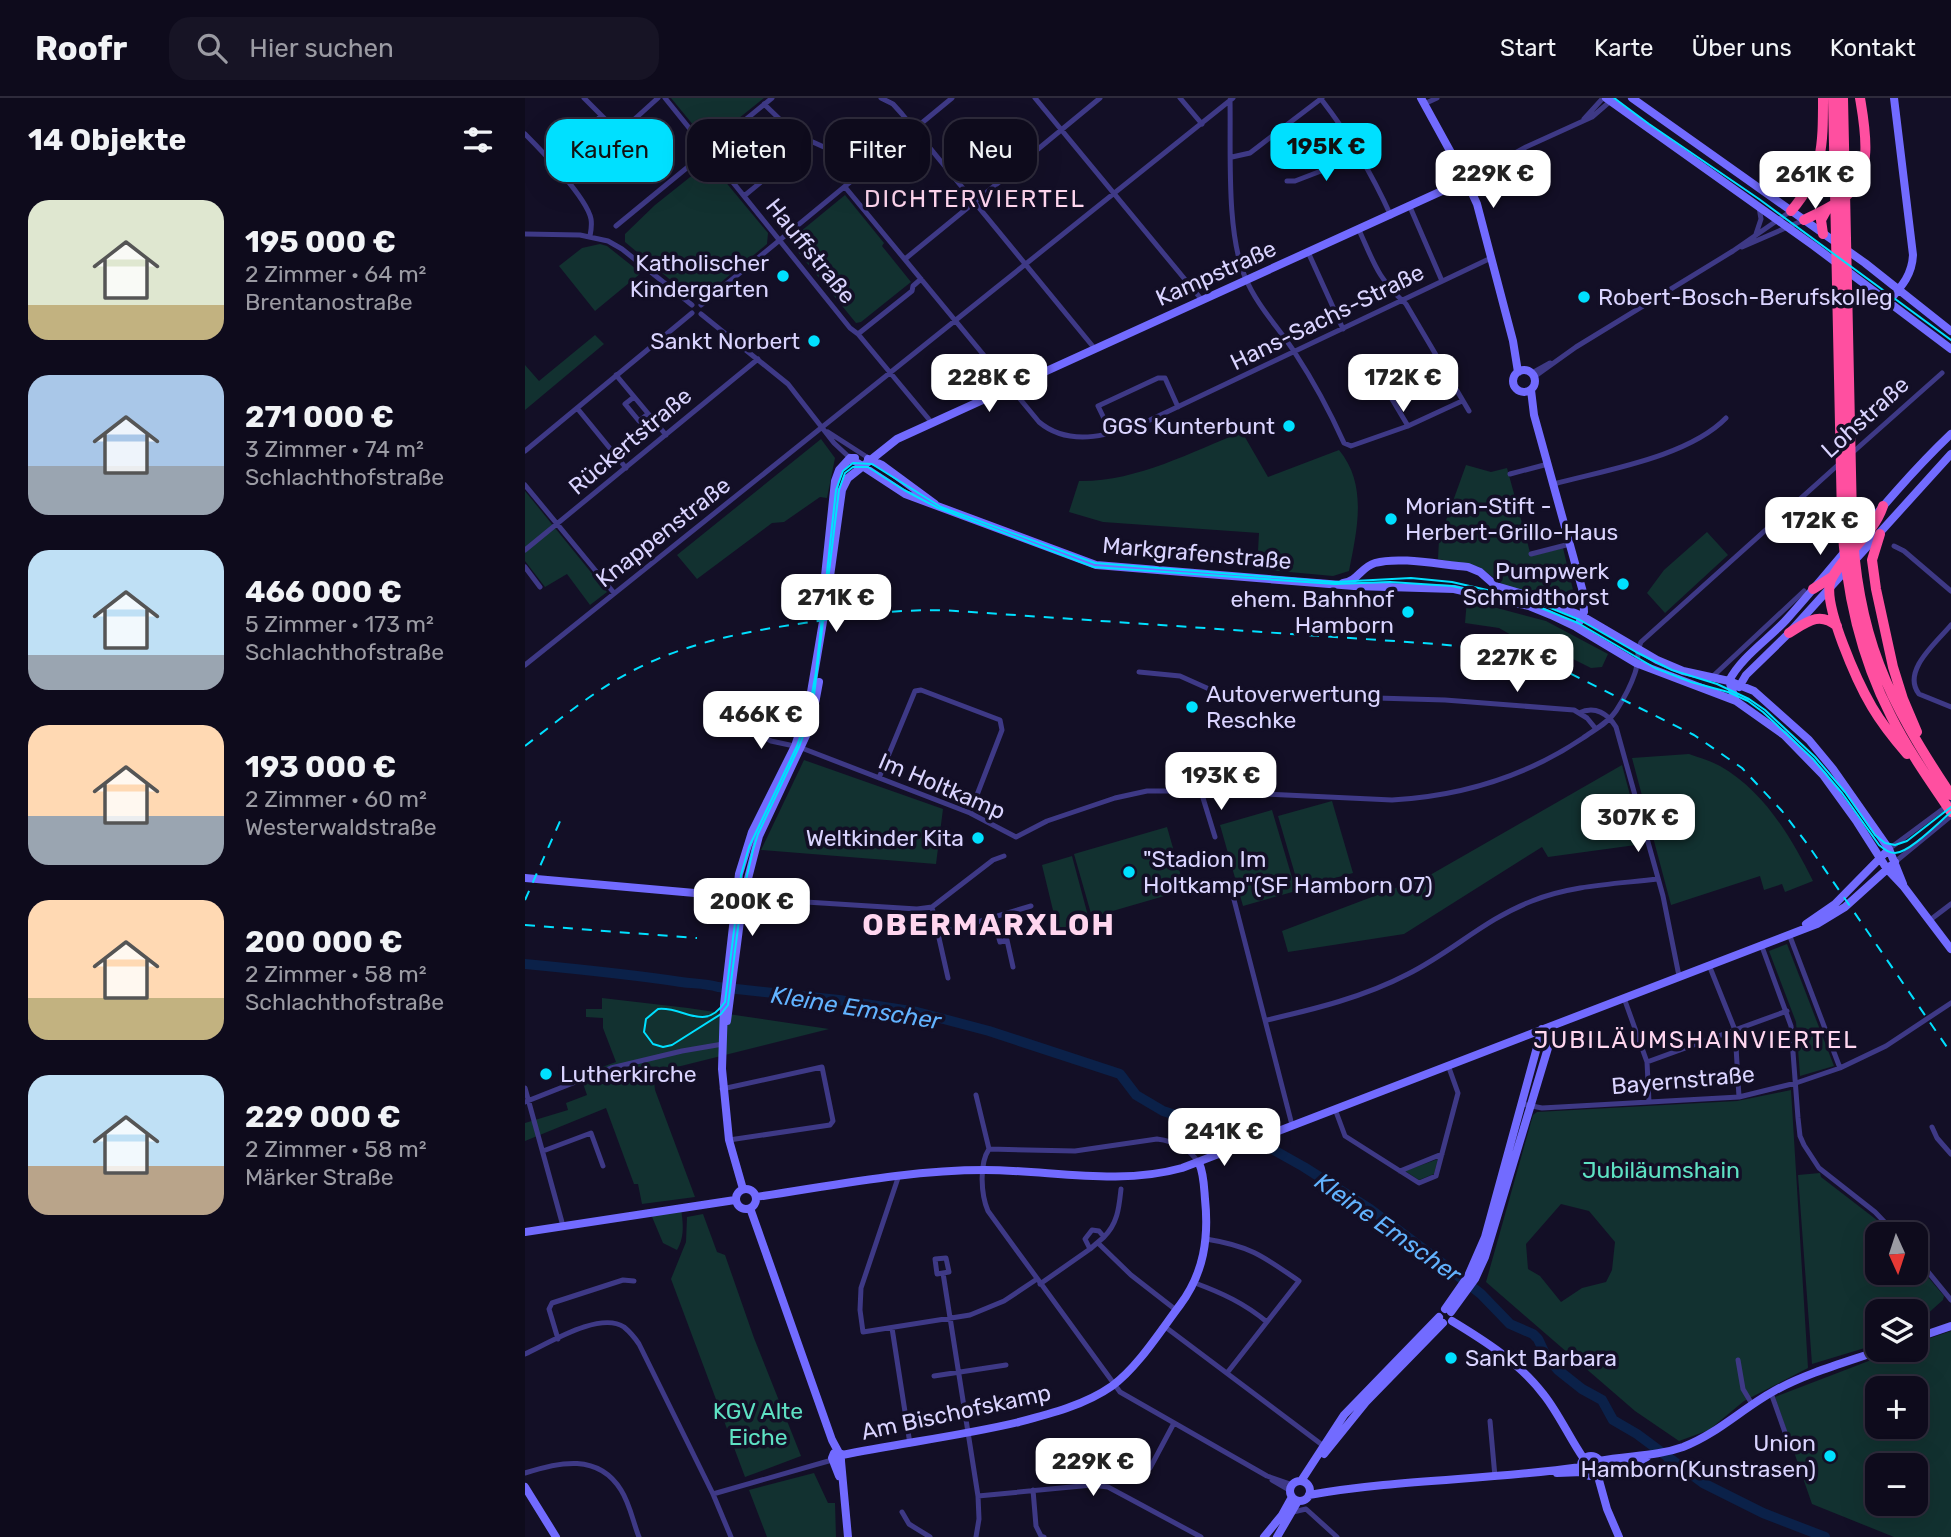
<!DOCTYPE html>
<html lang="de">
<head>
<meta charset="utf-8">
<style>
  body { margin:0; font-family:Rubik,sans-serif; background:#171425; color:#f1f3f6; height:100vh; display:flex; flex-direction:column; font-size:26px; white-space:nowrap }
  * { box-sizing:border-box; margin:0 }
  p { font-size:23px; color:#9b9ba3 }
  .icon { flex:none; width:38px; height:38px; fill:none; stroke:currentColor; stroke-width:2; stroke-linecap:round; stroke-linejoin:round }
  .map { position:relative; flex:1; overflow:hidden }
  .panel { display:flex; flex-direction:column; background:#0e0b1c; width:525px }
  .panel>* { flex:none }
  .top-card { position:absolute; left:21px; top:21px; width:665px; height:63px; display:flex; gap:14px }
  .needle { width:46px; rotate:177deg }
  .tools { position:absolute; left:1340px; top:1124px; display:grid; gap:14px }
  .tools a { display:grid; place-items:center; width:63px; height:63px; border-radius:14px; background:#0e0b1c; box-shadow:0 7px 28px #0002,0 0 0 2px #2e2b3b; font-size:35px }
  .price { position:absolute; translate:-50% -60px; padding:0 16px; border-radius:14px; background:#fff; color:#222; font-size:23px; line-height:46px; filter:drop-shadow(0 2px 4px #0008) }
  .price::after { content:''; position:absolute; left:50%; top:42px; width:21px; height:16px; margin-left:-10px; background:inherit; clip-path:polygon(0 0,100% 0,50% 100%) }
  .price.active { background:#00e0ff; color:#111 }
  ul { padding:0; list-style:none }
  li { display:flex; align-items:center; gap:21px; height:175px; padding:0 28px }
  li span { display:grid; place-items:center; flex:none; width:196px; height:140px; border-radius:21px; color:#555 }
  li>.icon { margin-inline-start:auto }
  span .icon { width:84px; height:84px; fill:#fffc; stroke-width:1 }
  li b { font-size:30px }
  h2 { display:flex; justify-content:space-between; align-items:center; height:84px; padding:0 28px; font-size:30px }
  .chip { padding:0 24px; border-radius:21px; background:#0e0b1c; box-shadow:0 7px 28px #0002,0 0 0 2px #2e2b3b; font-size:24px; line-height:63px }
  .chip.active { background:#00e0ff; color:#111 }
  header { display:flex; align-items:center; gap:42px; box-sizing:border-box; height:98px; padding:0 35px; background:#0e0b1c; border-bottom:2px solid #2e2b3b }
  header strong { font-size:33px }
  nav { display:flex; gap:38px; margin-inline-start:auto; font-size:24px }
  .search { width:490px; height:63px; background:#171425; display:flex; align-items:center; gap:18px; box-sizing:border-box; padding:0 24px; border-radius:21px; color:#9b9ba3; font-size:26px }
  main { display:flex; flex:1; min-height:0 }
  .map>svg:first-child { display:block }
  .green { fill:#123130; fill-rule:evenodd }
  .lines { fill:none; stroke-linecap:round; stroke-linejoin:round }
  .stream { stroke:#0b2149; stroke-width:2 }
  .river { stroke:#0b2149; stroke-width:10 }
  .street { stroke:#3e3986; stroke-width:5 }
  .secondary { stroke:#726bff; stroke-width:8 }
  .highway { stroke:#ff4fa0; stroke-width:10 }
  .tram { stroke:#00e0ff; stroke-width:2 }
  .rail { stroke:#00e0ff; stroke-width:2; stroke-dasharray:10 9; stroke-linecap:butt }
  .poi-dot { fill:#00e0ff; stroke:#130f26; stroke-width:2.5 }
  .labels { text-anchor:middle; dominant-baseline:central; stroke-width:7; stroke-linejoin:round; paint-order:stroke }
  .street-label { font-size:23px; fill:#dad4ff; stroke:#130f26 }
  .poi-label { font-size:23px; fill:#dad4ff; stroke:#130f26; text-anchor:end }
  .park-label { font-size:23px; fill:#5ee1c3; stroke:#130f26 }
  .neighbourhood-label { font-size:24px; letter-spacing:2px; fill:#ffd6ef; stroke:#130f26 }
  .water-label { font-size:24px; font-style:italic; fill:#62b3ff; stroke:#130f26 }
  .district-label { font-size:30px; font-weight:bold; letter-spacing:2px; fill:#ffd6ef; stroke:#130f26 }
</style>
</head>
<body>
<header>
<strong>Roofr</strong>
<div class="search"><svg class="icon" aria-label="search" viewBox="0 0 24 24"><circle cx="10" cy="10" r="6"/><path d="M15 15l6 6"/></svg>Hier suchen</div>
<nav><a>Start</a><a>Karte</a><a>Über uns</a><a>Kontakt</a></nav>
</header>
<main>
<section class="panel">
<h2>14 Objekte<svg class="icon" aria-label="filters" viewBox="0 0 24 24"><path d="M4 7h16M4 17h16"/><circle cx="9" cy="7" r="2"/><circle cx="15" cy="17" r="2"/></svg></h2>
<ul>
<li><span style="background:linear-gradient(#dfe7d0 75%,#c2b280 0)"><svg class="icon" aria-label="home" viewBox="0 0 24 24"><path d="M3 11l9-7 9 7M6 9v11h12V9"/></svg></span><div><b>195 000 €</b><p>2 Zimmer · 64 m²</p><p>Brentanostraße</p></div></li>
<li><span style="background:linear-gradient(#a9c7e8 65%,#9aa5b1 0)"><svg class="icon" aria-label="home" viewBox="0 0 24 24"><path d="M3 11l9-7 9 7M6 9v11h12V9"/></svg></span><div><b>271 000 €</b><p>3 Zimmer · 74 m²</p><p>Schlachthofstraße</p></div></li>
<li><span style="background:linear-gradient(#bfe0f5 75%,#9aa5b1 0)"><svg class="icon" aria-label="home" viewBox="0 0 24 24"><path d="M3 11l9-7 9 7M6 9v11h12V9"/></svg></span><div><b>466 000 €</b><p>5 Zimmer · 173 m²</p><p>Schlachthofstraße</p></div></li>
<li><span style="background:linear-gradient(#ffd9b3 65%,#9aa5b1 0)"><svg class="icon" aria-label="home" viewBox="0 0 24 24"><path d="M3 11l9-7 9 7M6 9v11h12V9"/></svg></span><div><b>193 000 €</b><p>2 Zimmer · 60 m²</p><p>Westerwaldstraße</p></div></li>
<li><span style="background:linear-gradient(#ffd9b3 70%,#c2b280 0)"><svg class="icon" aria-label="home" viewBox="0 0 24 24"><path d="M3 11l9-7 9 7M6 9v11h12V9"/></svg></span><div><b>200 000 €</b><p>2 Zimmer · 58 m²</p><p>Schlachthofstraße</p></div></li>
<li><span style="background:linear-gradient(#bfe0f5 65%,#b9a48a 0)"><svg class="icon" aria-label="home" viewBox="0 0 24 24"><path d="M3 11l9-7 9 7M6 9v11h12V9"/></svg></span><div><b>229 000 €</b><p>2 Zimmer · 58 m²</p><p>Märker Straße</p></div></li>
</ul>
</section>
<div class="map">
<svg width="1426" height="1439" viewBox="0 0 1426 1439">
  <rect width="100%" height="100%" fill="#130f26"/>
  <path class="green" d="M146,0H239L183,45Z
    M184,64L243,135L242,146L177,200H167L100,144V136L130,107Z
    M320,97L359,145L357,148L386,184L336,224L331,225L264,143Z
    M75,146L82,148L116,175L70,213L34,168L57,150Z
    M70,237L79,246L0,312V267L14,283Z
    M717,334L743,379L814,352C843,387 832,432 824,473L808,478L732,471L734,435L578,424L544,414L554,383C611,384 666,354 717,334Z
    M296,341L310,360L302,400L295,399L259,424L247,425L172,481L152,457Z
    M941,367L966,374L982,370L1006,458L1038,450L1050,500L1044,506L979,487L954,469L913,461L914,442Z
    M0,393L82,494L65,507L42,476L20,489L0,463Z
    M1182,434L1203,457L1140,515L1122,495L1139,472Z
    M942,502L1021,523L1083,556L1077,569L1066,570L1028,551L988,538L974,530L940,525Z
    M1164,656C1175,660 1186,663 1195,668C1239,693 1266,739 1288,783L1260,794L1257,786L1239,792L1235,778L1146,807L1107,660Z
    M279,662L418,711L411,766L236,752Z
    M1097,667L1118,746L1023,759L1017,749L879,836L763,854L757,833L905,777Z
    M807,703L828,775L774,790L753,718Z
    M747,712L771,793L718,808L695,727Z
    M642,729L660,792L567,819L549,756Z
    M547,758L566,829L534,837L517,767Z
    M1262,846L1309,968L1275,978L1271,924L1244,853Z
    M77,900L163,910L304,931L128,975L130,992L170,1099L117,1106L113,1086H109L81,1010L0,1043V1025L43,1012L41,1005L62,997L55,977L91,964L78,930V920L61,919V911H77Z
    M1266,992L1283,1270L1219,1303L1184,1332L1154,1343L1110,1313L961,1184L1008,1017L1012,1014L1212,1003ZM1036,1106L1064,1113L1090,1144L1087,1172L1081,1184L1057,1190L1036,1204L1015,1178L1003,1171L1001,1146Z
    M913,1061L909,1076L894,1082L880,1073Z
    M1295,1075L1296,1079L1357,1126L1366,1136H1353V1174H1391V1165L1419,1198L1418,1202L1391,1226V1213H1353V1246L1287,1266L1273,1077Z
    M156,1110C158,1125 160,1138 152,1152L138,1145L125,1114Z
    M178,1116L192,1154L200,1157L229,1240L276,1358L220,1379L146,1181L161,1144L162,1119Z
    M1426,1233V1439H1369L1287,1406L1250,1299L1375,1251H1391V1245ZM1353,1290H1391V1328H1353ZM1353,1367H1391V1405H1353Z
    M289,1375L303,1405H310L311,1439H242L224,1392Z"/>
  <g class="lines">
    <path class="stream" d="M1135,1369L1143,1360"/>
    <path class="river" d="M0,866C52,871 104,876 156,884C170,886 179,885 193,889L314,902L392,914L464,933L595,976L611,997L638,1013L666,1022L695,1024L715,1033L779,1069L845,1111L908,1158L956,1196L985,1226L1008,1236L1013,1241L1021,1258L1033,1272L1057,1291L1077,1302L1088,1322L1112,1336L1178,1385L1238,1415L1300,1439"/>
    <path class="street" d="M59,0L94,35
      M140,0L325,230L333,236L407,325
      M356,0L368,6L377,16L570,251
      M510,0L677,202
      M655,0L677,26
      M796,1C824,37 847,76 866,118
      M705,2C706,53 701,134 720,179C732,208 754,230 770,255C789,284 805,314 819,345L826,348L883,328L937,303
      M239,6L270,36L310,54L331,79
      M899,6L912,0
      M1059,21L1078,0
      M71,23L86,36L92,37L133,0
      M0,36C16,52 62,100 66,121C67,127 66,133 65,138
      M707,59L725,55L797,0
      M501,61L575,0
      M26,64L76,18
      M941,82L1001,49L1067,19L1089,0
      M762,83H770L835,58
      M320,89L514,324C546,351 590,336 625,322L966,160
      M219,98L285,44
      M885,109L917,183
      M91,128L247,0
      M834,132C849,165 853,181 881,206L944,313
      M0,136L55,137L83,143L97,151L167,207
      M1231,136L1236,121L1234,109
      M1217,149L1279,122
      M783,154L818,231
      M380,161L484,76C492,73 498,69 501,61L495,62L484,76
      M176,207L427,0
      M176,216L263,286L309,345L325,360
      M333,236L387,193L388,188L396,181
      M1007,275L1025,265
      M91,277L141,337
      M1009,279L1051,249L1208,153L1266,113
      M855,281L883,328
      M109,299L100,306L114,323L123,316
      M52,310L101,370
      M303,334L345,361
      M586,335L573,308L633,280H640L653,309
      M0,353L167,215
      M1327,355L1417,275
      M985,376L1023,366
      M1029,386C1080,372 1163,359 1201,320
      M0,387L89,495
      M1369,448L1379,453L1426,493
      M0,452L233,261
      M1006,456L1045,446
      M0,469L15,489
      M1426,527C1412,544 1376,573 1394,596L1426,609
      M0,567L708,0
      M614,574L655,578L693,595L734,599L775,601L817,599L920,602L1049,612L1062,620L1071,631
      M1186,580L1279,493
      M1054,615C1070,607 1083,616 1091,629L1138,798L1154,878
      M206,626H216L246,643L274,649L445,715L491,739L522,723L590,700L622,693H678L867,702C936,698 1000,679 1058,640C1069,632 1083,625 1091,613C1098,602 1106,587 1110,575C1114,564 1111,555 1116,544L1314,366
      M354,680L390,593L396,592L475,622L477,632L445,715
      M678,693V700L690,739
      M1364,751L1426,705
      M1370,764L1426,718
      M707,794L767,1027
      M218,800L392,811L407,809L468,762L479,758
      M407,809L423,880
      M468,819L475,844L482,842L488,869
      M1405,822L1426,806
      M412,836L506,808
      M1264,836L1315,970
      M1236,846L1266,928L1273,1020L1275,1038L1279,1047L1294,1070L1350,1114L1371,1136
      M1184,867L1210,932L1214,999
      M1099,900L1122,964L1124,1004
      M742,922C790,911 839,899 883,876C927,854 960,821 1007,803C1046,787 1091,786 1133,781
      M1122,964L1262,913
      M0,990L38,1128
      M197,991L297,969L308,1023L305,1027L204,1042
      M451,997L464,1051C454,1066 456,1097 463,1113L595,1294L742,1378L768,1387
      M0,1004L86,970L157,953L198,946
      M997,1006L1017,1010L1214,999L1271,985L1315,970L1361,948L1426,905
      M810,1011L820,1038L894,1085L911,1078L933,995L923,967
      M1407,1029L1412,1040L1426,1056
      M464,1051L550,1053L632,1041C648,1043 664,1050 673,1064
      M18,1053L66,1035L78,1068
      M875,1073L917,1056
      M374,1077L336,1190L335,1212L338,1234L445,1217L479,1203L512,1181
      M567,1132L574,1133L579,1139L565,1151L560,1141Z
      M579,1139C593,1125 594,1109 596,1091
      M681,1141C725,1148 738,1158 774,1183L702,1275
      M573,1145L606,1177L651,1212
      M1391,1159L1426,1202
      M418,1175L424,1174L421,1160L410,1161L412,1176L418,1175L453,1398L454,1421L451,1439
      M670,1185C697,1195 719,1205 742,1224
      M515,1186L565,1151
      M639,1228L800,1349
      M367,1230L385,1346
      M33,1241L24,1211L27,1205L98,1182L109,1183
      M0,1256C24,1245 75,1213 99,1229C105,1234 110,1240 114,1246L188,1396L206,1439
      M1213,1262L1218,1291L1227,1306
      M409,1278L481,1267
      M1246,1295L1262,1340
      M965,1323L970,1379
      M625,1370L649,1325
      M0,1375C34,1364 73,1355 96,1392C105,1406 108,1424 114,1439
      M747,1382L766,1393
      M508,1392L511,1428L516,1438L519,1439
      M188,1396L307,1362
      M453,1398L567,1387L583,1389L676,1439
      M377,1414L384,1426L405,1439
      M768,1414L781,1411L812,1439"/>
    <path class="secondary" d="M896,0L941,82L952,106L988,243L993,274
      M1081,0L1289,148L1426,251
      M1107,0L1340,165L1426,233
      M1364,203C1377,188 1387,177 1388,157L1369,0
      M988 283a11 11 0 1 1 22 0a11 11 0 1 1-22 0Z
      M1006,292L1009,317L1058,494L1059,514L1055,523
      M325,360L380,396L571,467L829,488L929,491L1004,508L1026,517L1051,529L1111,565L1211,603L1259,637L1298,677L1332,724L1362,771L1379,789L1426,851
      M343,361L357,367L410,406
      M818,485C833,483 836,469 850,465C875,458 916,467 943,469L955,474L971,488L1021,503L1057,518L1132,562L1158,573L1204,583L1229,593L1284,642L1308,671L1364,751L1378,786
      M298,497L310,383L314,372L325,360H330
      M1214,589L1221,577L1264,535L1426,356
      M1211,603L1204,583C1216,559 1244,541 1262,521C1317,460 1366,393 1426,336
      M0,780L215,799
      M1281,826L1310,806L1364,751
      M202,923L218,800L228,761L234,738L286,627L294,584
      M211 1101a10 10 0 1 1 20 0a10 10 0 1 1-20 0Z
      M218,1091L204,1042L197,971L199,907L214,776L227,734L270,648L284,606L302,500L317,392L323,380L372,341L941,82
      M231,1099C306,1088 383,1072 460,1072C525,1072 593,1088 657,1070L1292,826L1320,809L1370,764
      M225,1110L307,1342L314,1355
      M0,1134L210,1102
      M920,1211L943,1178L960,1139L1017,931
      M926,1214L950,1181L960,1159L1026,940L1024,929
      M927,1223C960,1243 995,1265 1019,1297C1034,1316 1045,1341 1059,1361
      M1391,1240L1426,1228
      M799,1356L841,1304L918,1225
      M317,1357C376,1345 435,1338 494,1324C525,1316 560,1307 587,1288C613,1269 636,1232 655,1207C679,1175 684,1140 680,1101C679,1089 679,1076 674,1065
      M1056 1368a10 10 0 1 1 20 0a10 10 0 1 1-20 0Z
      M316,1363L323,1439
      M1074,1363C1102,1357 1130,1359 1158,1349C1192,1336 1218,1310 1249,1293C1284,1274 1322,1264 1359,1251
      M309,1364L316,1363V1356L309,1355L307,1360L314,1378
      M1084,1367L1109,1366L1122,1359
      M1032,1375L1058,1374
      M1072,1375L1082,1411L1094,1439
      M776,1383L819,1317L914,1219
      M765 1393a10 10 0 1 1 20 0a10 10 0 1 1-20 0Z
      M0,1389L31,1439
      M784,1397C874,1381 966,1382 1056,1369
      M739,1439L757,1417L767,1399
      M752,1439L773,1403"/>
    <path class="highway" d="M1308,0L1317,420C1320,490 1334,556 1366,618C1383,652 1405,683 1426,714
      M1318,0L1327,421C1331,536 1363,603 1426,697
      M1266,113C1298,76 1298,48 1298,0
      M1279,122C1293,115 1309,108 1321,98C1349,76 1340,30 1335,0
      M1298,136L1296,122L1302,111
      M1358,408C1348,438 1319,455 1306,482C1296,505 1334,587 1347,609C1357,626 1369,641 1382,656
      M1355,436L1347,462L1351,491L1368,569L1378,601L1392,634
      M1288,491L1307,479
      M1264,535C1282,524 1294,513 1312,528"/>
    <path class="tram" d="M1089,0L1124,26L1234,101L1426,242
      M1426,709L1382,743L1370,747L1360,745L1350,737L1320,694L1290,659L1240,612L1224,601L1192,586L1147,572L1111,554L1055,522L1006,502L927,484L886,480L810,484L570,465L416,409L347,366L328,365L318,373L311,392L291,574L284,612L272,648L224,749L216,777L200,904C179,935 159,908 133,911L121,921L119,934L128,946L138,949L147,947L196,916L203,907L217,799L228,752L233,736L274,649L287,614L314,392L320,375L328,369H343L379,392L413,410L569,469L810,486L865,484L927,488L1004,505L1053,525L1130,570L1166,584L1203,594L1223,603L1238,614L1288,661L1317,695L1354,747C1359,751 1363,755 1370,755C1384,755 1414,724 1426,714"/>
    <path class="rail" d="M0,648C35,621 70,592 109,572C167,542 230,532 293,523C339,516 384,510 431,513L912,546L967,552L1003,559L1030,568L1169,637L1217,670L1257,713L1283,747L1426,955
      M0,802L36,721
      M0,827L172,840"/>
  </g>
  <g class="poi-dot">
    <circle cx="258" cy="178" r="7"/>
    <circle cx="1059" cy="199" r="7"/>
    <circle cx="289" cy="243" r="7"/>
    <circle cx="764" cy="328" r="7"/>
    <circle cx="866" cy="421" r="7"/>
    <circle cx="1098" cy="486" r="7"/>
    <circle cx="883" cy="514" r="7"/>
    <circle cx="667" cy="609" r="7"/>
    <circle cx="453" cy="740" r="7"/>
    <circle cx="604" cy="774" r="7"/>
    <circle cx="21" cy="976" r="7"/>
    <circle cx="926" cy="1260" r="7"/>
    <circle cx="1305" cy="1358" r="7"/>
  </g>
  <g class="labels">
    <g class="street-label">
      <text transform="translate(286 153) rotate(51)">Hauffstraße</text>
      <text transform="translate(691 175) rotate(-24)">Kampstraße</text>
      <text transform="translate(802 219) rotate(-26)">Hans-Sachs-Straße</text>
      <text transform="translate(1340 319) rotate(-42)">Lohstraße</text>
      <text transform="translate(105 343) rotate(-40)">Rückertstraße</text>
      <text transform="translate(138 434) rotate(-38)">Knappenstraße</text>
      <text transform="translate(672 455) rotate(5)">Markgrafenstraße</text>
      <text transform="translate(417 688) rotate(23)">Im Holtkamp</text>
      <text transform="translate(1158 982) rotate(-5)">Bayernstraße</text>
      <text transform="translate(431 1314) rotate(-12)">Am Bischofskamp</text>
    </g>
    <g class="poi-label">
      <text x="244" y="165">Katholischer<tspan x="244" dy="26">Kindergarten</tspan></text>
      <text x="1073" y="199" text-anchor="start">Robert-Bosch-Berufskolleg</text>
      <text x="275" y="243">Sankt Norbert</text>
      <text x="750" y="328">GGS Kunterbunt</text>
      <text x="880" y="408" text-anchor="start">Morian-Stift -<tspan x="880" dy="26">Herbert-Grillo-Haus</tspan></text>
      <text x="1084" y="473">Pumpwerk<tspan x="1084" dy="26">Schmidthorst</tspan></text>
      <text x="869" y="501">ehem. Bahnhof<tspan x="869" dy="26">Hamborn</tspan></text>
      <text x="681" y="596" text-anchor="start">Autoverwertung<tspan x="681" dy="26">Reschke</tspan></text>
      <text x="439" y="740">Weltkinder Kita</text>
      <text x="618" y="761" text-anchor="start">"Stadion Im<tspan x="618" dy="26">Holtkamp"(SF Hamborn 07)</tspan></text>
      <text x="35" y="976" text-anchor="start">Lutherkirche</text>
      <text x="940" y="1260" text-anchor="start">Sankt Barbara</text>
      <text x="1291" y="1345">Union<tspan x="1291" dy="26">Hamborn(Kunstrasen)</tspan></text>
    </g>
    <g class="park-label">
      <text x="1136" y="1072">Jubiläumshain</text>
      <text x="233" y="1313">KGV Alte<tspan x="233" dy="26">Eiche</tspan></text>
    </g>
    <g class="neighbourhood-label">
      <text x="450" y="101">DICHTERVIERTEL</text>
      <text x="1171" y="942">JUBILÄUMSHAINVIERTEL</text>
    </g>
    <g class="water-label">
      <text transform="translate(331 910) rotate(9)">Kleine Emscher</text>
      <text transform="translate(863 1130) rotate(35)">Kleine Emscher</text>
    </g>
    <g class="district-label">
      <text x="464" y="827">OBERMARXLOH</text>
    </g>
  </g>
</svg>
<div class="tools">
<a><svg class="needle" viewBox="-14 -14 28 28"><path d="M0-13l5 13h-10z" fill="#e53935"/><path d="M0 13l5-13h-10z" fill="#9b9ba3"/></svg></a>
<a><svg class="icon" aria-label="layers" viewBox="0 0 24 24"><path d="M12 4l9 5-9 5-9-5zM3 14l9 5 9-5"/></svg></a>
<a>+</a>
<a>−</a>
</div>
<b class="price active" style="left:801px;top:85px">195K €</b>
<b class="price" style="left:968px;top:112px">229K €</b>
<b class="price" style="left:1290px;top:113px">261K €</b>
<b class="price" style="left:464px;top:316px">228K €</b>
<b class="price" style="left:878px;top:316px">172K €</b>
<b class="price" style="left:1295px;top:459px">172K €</b>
<b class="price" style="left:311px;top:536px">271K €</b>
<b class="price" style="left:992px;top:596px">227K €</b>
<b class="price" style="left:236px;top:653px">466K €</b>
<b class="price" style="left:696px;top:714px">193K €</b>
<b class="price" style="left:1113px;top:756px">307K €</b>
<b class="price" style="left:227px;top:840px">200K €</b>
<b class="price" style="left:699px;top:1070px">241K €</b>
<b class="price" style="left:568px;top:1400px">229K €</b>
<div class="top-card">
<a class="chip active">Kaufen</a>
<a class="chip">Mieten</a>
<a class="chip">Filter</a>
<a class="chip">Neu</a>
</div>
</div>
</main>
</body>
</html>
